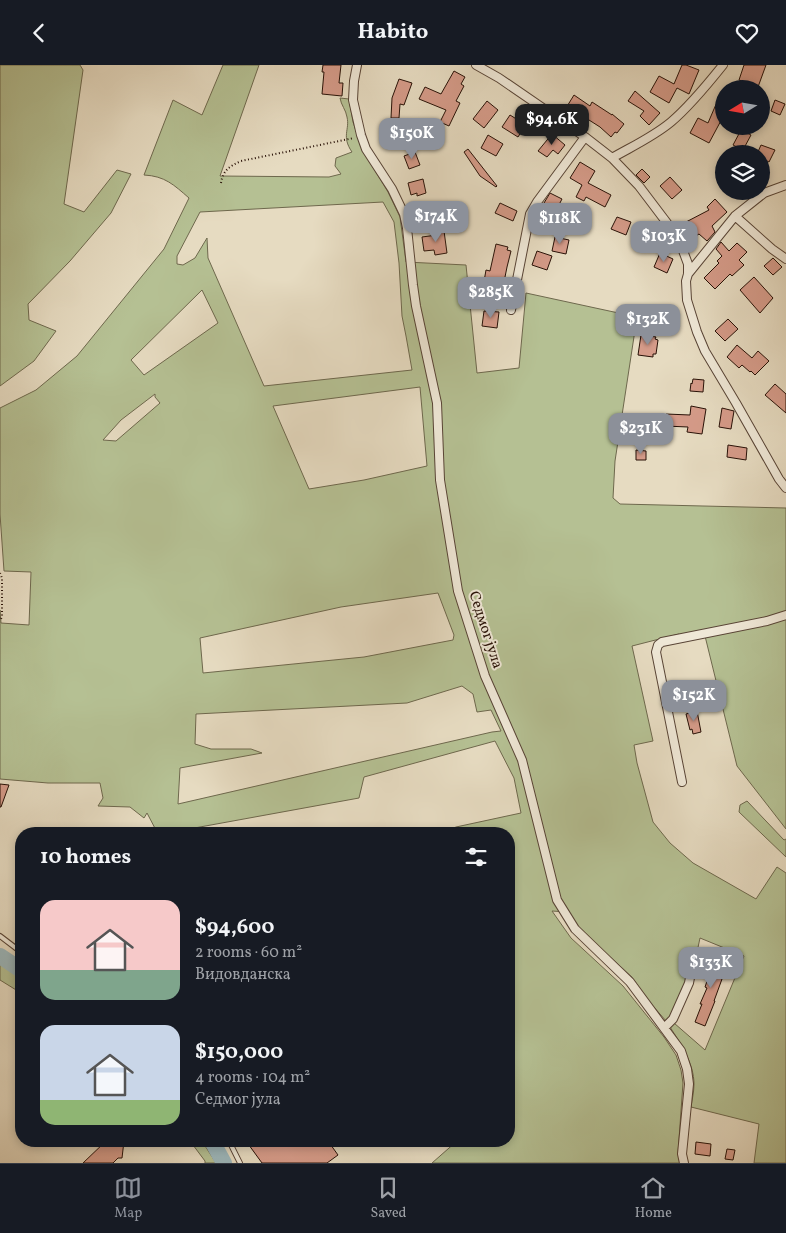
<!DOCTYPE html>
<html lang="en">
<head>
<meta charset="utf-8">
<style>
  body { margin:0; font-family:Vollkorn,serif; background:#242831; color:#f1f3f6; height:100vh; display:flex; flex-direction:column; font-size:19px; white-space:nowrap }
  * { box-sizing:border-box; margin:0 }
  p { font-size:16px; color:#9ea1a6 }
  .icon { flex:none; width:28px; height:28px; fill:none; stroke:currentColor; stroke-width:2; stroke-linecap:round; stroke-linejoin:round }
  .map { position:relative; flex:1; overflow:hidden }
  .sheet { position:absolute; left:15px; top:762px; width:500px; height:320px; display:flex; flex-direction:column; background:#171b24; border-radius:20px; box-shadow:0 2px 8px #0003 }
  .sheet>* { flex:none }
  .needle { width:32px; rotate:259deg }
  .tools { position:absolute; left:715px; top:15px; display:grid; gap:10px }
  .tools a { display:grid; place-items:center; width:55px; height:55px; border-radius:50%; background:#171b24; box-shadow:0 2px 8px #0003; font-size:25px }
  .price { position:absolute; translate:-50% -42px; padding:0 11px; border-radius:10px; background:#8c9099; color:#fff; font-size:16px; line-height:32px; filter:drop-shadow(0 1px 2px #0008) }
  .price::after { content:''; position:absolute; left:50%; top:30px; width:15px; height:11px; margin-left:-8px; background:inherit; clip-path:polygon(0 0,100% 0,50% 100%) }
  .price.current { background:#222; color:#fff }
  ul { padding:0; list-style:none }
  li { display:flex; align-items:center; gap:15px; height:125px; padding:0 25px }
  li span { display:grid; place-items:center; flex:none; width:140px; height:100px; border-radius:15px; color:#555 }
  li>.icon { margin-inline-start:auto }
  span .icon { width:60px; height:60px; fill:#fffc; stroke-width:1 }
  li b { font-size:21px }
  h2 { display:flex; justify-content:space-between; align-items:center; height:60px; padding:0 25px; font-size:21px }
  header { display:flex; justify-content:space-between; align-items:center; height:65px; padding:0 25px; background:#171b24; font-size:22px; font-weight:700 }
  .tab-bar { display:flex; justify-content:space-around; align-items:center; height:70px; border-top:1px solid #363941; background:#171b24; font-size:14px; color:#9ea1a6 }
  .tab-bar a { display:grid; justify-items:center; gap:2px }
  .tab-bar .current { color:#8c9099 }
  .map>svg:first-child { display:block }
  .green { fill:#b5c093; stroke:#6e684d; fill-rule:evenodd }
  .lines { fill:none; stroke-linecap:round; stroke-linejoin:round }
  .river { stroke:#9cb8bd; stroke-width:16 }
  .building { fill:#d59b89; stroke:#281107 }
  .lane-casing { stroke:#584436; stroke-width:6 }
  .street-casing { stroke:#584436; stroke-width:10 }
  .path { stroke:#281107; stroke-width:2; stroke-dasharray:1 2.5; stroke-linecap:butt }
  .lane { stroke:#efe8d7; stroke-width:4 }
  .street { stroke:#efe8d7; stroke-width:8 }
  .labels { text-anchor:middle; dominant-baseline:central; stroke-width:4; stroke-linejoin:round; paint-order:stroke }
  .street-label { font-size:15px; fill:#281107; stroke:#efe8d7 }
</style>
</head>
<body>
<header><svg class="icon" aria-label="back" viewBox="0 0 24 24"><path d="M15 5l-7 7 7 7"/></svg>Habito<svg class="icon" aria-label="heart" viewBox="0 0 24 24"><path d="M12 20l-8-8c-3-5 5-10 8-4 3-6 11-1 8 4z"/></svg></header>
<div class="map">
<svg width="786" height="1098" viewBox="0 0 786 1098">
  <rect width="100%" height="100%" fill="#e6dbc1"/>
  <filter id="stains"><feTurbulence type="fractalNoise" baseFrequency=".004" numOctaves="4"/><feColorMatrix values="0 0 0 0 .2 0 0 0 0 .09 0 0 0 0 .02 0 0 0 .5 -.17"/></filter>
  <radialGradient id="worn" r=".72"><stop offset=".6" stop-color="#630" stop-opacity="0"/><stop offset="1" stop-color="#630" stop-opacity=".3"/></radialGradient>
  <path class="green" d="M0,0H80L83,5L64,139L84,147L117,105L131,109L111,148L70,196L28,239L29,255L56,266L34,296L0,321Z
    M223,0H259L220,111L329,112L341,109L335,101L336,93L352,87C341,71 350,65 347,52C346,45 341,40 340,33L349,34L353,57L362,84L388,127L400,152L406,197L466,200L477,308L519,303L526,228L637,252L615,396L613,433L620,439L786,443V547L783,548L786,555V764L737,701L705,571L681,576L679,569L632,581L653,676L634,680L637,698L653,757L670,778L693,798L756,834L777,802L786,808V1098H754L759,1059L691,1042C692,1035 694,1027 694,1019C694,999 681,979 670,962L674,958L705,985L744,891L700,873C695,901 683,926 671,952L667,957L645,932L632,912L578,863L567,847L552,846L571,873L623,921L664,972L676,990L681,1005L683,1018L678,1088L680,1098H432L457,1076H509V769H440L456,762L521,748L514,713L495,676L364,712L359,733L178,766L179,769H158L147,748L144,753L130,742L98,741L103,733L100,718H48L0,714V545L1,558L29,560L31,507L4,506L0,449V343L36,325L77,291L164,184L189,133C174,120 165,111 144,110L173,35L202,50ZM383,137L394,157L399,198L402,251L406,271L412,305L264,321L208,193L207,173L195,193L183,200L177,199V191L200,147ZM202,225L218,258L144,310L131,295ZM420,322L427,401L364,415L309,424L273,341ZM155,329V332L160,338L116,376L103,375L121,355ZM438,528L454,570L453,575L364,592L203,608L200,573L341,542ZM462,621L473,629L477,647L491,645L501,666L492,667L178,739L180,703L262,688L251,684H211L195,679L196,649L407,638Z
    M747,736L784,775L786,774V792L739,747L740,740Z
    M0,898L21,912V928L0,915Z
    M190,1076H202L216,1098H205V1096Z"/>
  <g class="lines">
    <path class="river" d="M0,891L21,905
      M212,1076L224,1098"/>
  </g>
  <path class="building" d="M323,0H341L339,18H343L342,31L322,29L324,7H322Z
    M682,0H686L699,5L689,29L677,23L669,38L650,27L659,11L674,19Z
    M744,0H766L758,22L739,15Z
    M454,6L465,12L461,19L464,21L456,36L460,38L449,61L440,57L446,45L419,34L425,22L441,29Z
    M399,14L412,18L404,40L400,39L399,53H391L392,33Z
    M635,26L660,48L649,60L640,51L644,46L628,36Z
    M574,30L590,41L592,37L612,50V49L624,59L617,68L615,67L611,72L600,62L578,48L577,50L566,43Z
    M775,35L785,39L780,50L771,46Z
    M487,36L498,45L484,63L473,54Z
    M717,37L724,40V50L709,78L690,68L698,53L708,58Z
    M510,50L518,55L521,51L528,56L518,72L502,62Z
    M741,65L751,70L743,85L733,80Z
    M552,69L565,80L558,89L553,85L547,92L538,86Z
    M488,70L503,79L496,91L481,83Z
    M761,80L775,85L769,97L761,93V89H757Z
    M468,84L497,121L496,122L480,111L464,87Z
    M415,87L420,100L409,104L404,91Z
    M580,97L595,106L588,118L611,130L605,142L586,132L584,136L576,132L582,120L570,113Z
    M642,104L650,112L644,118L636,110Z
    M670,112L682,125L672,134L660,121Z
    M423,114L426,128L417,131V128L411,130L408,118Z
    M550,128L562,134L551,155L538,148Z
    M715,134L727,147L712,161L715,167L707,176L699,169L694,172L686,157L709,145L707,142Z
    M500,138L517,146L513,156L495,148Z
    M617,152L631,157L626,170L611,164Z
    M444,166L447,188L435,190L434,185L424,186L422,172L437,170L436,167Z
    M555,172L569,175L566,189L552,186Z
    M721,177L729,186L737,178L747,187L739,195L744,200L732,211L730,209L715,224L704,213L719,198L717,196L722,191L716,184Z
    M496,179L508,182L507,185L511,186L507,202L501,232L482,228L486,205L490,206Z
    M537,186L552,191L547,205L532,200Z
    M660,188L673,194L667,208L654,202Z
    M773,193L782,202L773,210L764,201Z
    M754,212L773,233L760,248L740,225Z
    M484,246L499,247L497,263L482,261Z
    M728,254L738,264L725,276L715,266Z
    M641,270L656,272L655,274L658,275L656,289H653V292L638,290Z
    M737,280L752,293L758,286L769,296L755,310L751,306L750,307L742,300L739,303L727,292Z
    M693,314L704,315L703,327L690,326L691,318L692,319Z
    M775,319L786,329V348L765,330Z
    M691,341L706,344L702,369L687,367L688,362L665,361L666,349L690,350Z
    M722,343L734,346L731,364L719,362Z
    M728,380L747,383L746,395L727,392Z
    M636,385L646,386V395H636Z
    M697,646L701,667L693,669L692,664L690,665L686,649Z
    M0,719L9,720L1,742H0Z
    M711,889L727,896L719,912L722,914L714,936H715L705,961L695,957L702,939H700L707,923L705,922L713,899L708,897Z
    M106,1076H124L122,1093H118L113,1098H83Z
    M246,1076H328L338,1090L327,1098H262Z
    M696,1077L711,1079L710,1091L695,1089Z
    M727,1084L735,1085L733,1095L725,1094Z"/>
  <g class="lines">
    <defs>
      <path id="lane" d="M0,871L21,887
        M229,1076L240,1098"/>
      <path id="street" d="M357,0L354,16L353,35L361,70L366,84L392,124L404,149L407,163L413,220L416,241L437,338L440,415L458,526L485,611L522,695L557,835L575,864L630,917L681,986L687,1004L689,1019L682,1089L684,1098
        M476,0L499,13L585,72L612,93L639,121L667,158L682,183L688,199V209L686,216L687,235L697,267L705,286L736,338L779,414L786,423
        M612,93C631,82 653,72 671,57C690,41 707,20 723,0
        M735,151L772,184L786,194
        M688,209L735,151L764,128L786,120
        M511,245L530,149L537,137L585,72
        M682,717L656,587L658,580L662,577L767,556L786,550
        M664,963L673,954L689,918L694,891"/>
    </defs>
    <use href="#lane" class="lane-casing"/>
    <use href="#street" class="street-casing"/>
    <path class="path" d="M221,118C223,105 230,101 241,96L354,73
      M0,508L2,513V552L0,556"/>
    <use href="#lane" class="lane"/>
    <use href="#street" class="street"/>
  </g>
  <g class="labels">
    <g class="street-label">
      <text transform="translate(485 565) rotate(72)">Седмог јула</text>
    </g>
  </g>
  <rect width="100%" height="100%" filter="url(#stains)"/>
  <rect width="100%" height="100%" fill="url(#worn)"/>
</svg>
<div class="tools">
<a><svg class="needle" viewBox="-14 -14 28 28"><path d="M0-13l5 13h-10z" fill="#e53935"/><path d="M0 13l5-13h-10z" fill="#9ea1a6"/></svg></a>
<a><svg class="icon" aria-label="layers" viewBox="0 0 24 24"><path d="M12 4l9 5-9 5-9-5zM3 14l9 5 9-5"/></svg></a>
</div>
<b class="price current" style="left:552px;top:81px">$94.6K</b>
<b class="price" style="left:412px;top:95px">$150K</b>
<b class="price" style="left:436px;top:178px">$174K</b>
<b class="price" style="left:560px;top:180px">$118K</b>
<b class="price" style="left:664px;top:198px">$103K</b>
<b class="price" style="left:491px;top:254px">$285K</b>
<b class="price" style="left:648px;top:281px">$132K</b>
<b class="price" style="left:641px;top:390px">$231K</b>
<b class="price" style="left:694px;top:657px">$152K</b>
<b class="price" style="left:711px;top:924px">$133K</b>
<section class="sheet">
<h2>10 homes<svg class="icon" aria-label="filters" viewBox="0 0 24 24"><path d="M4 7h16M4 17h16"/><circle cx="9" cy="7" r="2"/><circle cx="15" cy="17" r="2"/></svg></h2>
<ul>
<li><span style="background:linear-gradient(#f6c9c9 70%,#7fa58c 0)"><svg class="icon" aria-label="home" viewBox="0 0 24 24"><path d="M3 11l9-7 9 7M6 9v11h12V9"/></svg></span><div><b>$94,600</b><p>2 rooms · 60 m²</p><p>Видовданска</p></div></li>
<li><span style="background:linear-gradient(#c9d6e8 75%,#8fb573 0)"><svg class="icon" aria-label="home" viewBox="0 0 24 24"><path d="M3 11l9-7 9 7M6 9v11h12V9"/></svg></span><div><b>$150,000</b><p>4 rooms · 104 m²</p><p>Седмог јула</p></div></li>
</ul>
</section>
</div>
<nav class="tab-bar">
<a class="current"><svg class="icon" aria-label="map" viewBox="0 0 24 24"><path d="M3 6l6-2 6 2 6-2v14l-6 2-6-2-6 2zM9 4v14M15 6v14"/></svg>Map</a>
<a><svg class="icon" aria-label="saved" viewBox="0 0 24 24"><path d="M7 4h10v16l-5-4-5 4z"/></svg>Saved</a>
<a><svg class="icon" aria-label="home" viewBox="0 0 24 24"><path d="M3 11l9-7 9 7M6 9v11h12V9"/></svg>Home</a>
</nav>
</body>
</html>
